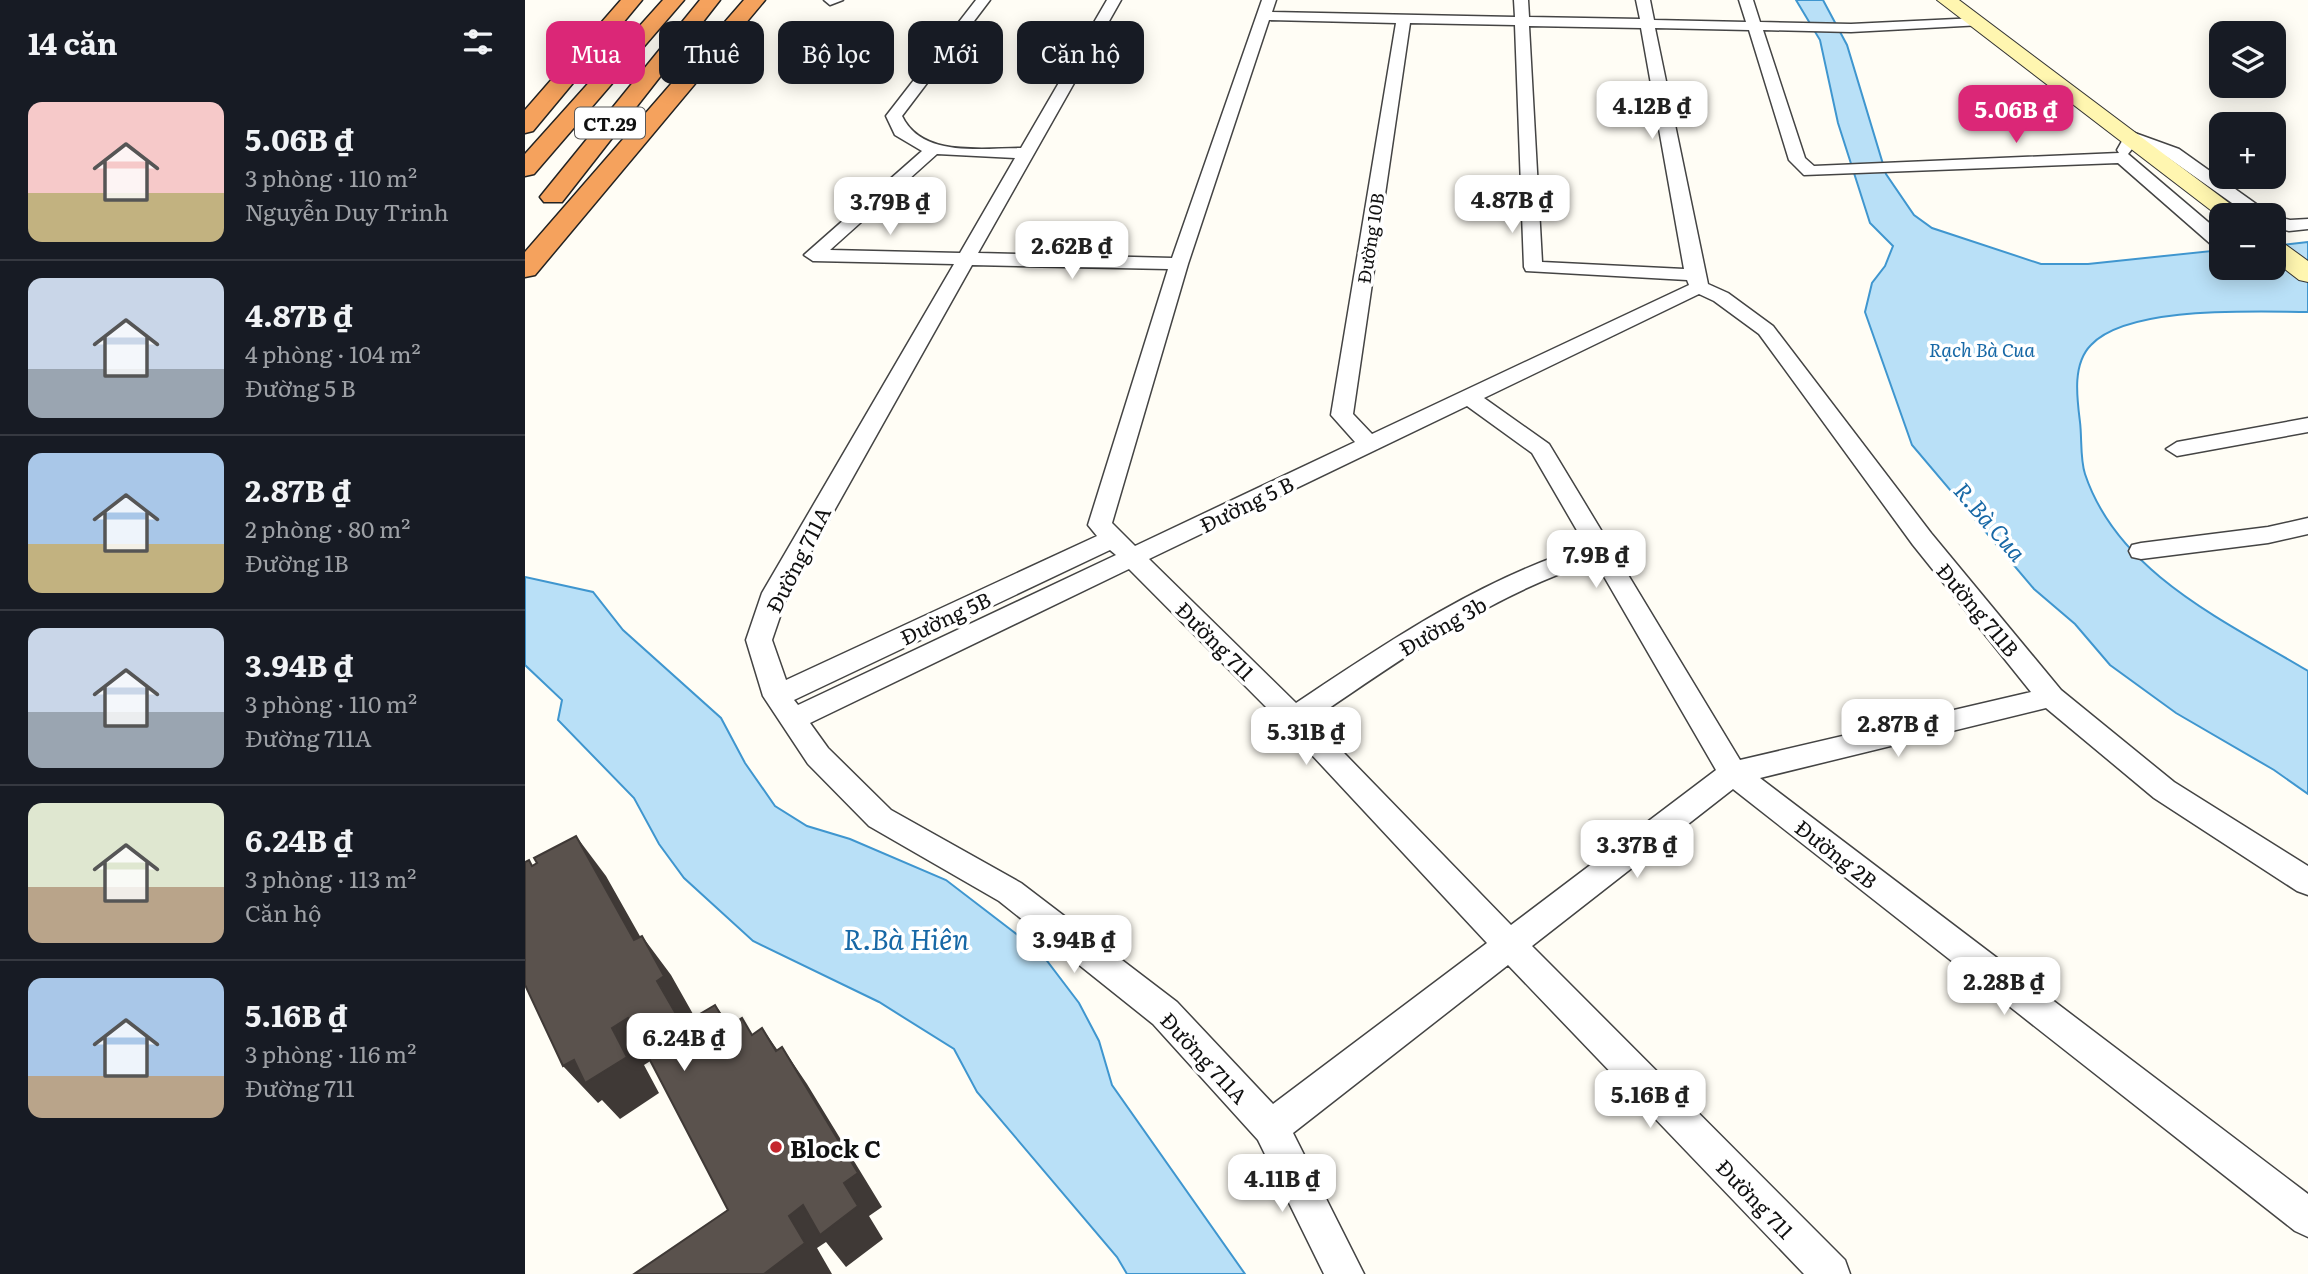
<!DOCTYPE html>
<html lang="vi">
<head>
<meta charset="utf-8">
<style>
  body { margin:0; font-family:Literata,serif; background:#20242c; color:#f1f3f6; height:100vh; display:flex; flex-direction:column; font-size:26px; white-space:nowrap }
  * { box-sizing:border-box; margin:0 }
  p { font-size:23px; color:#9ea1a6 }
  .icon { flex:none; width:38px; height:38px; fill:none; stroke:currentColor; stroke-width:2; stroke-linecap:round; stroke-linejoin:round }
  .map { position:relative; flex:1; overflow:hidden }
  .side { display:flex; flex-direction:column; background:#171b24; width:525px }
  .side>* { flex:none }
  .hud { position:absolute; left:21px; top:21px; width:665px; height:63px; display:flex; gap:14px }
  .buttons { position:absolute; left:1684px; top:21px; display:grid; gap:14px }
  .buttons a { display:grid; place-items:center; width:77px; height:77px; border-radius:14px; background:#171b24; box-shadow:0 4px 18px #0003; font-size:35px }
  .price { position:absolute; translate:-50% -60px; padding:0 16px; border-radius:14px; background:#fff; color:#222; font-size:23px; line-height:46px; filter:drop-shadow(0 2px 4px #0008) }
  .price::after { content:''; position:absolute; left:50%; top:42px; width:21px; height:16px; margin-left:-10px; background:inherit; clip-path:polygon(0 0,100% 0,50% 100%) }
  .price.current { background:#db2777; color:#fff }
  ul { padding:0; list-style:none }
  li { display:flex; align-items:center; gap:21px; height:175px; padding:0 28px }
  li+li { border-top:2px solid #363941 }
  li span { display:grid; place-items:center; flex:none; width:196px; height:140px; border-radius:14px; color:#555 }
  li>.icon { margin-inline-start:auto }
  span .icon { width:84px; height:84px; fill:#fffc; stroke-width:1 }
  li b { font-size:30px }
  h2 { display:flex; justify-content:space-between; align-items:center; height:84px; padding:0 28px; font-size:30px }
  .pill { padding:0 24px; border-radius:14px; background:#171b24; box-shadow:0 4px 18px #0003; font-size:24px; line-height:63px }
  .pill.current { background:#db2777; color:#fff }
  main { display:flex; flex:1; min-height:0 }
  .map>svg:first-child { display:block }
  .water { fill:#b9e0f7; stroke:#3f96cf; stroke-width:2 }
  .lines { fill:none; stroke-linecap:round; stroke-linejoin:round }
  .minor-casing { stroke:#444; stroke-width:3 }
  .secondary-casing { stroke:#333; stroke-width:2 }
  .motorway-casing { stroke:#222; stroke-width:3 }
  .minor { fill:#fff; fill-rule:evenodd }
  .secondary { fill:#fff6b0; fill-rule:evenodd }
  .motorway { fill:#f5a25d; fill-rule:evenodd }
  .shaded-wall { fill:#3f3936 }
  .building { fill:#5a524d; stroke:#3f3936; stroke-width:2 }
  .poi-dot { fill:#c4262e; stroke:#fff; stroke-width:2.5 }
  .labels { text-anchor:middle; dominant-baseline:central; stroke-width:7; stroke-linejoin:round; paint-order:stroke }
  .far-street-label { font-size:18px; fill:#111; stroke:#fff }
  .shield { fill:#fff; stroke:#585858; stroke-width:2 }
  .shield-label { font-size:19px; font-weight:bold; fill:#111 }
  .far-water-label { font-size:19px; font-style:italic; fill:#1768a6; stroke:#fff }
  .street-label { font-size:21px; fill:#111; stroke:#fff }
  .water-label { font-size:23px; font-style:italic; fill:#1768a6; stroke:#fff }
  .near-poi-label { font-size:24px; font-weight:bold; fill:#111; stroke:#fff; text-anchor:start }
  .near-water-label { font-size:28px; font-style:italic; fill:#1768a6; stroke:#fff }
</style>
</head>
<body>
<main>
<section class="side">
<h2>14 căn<svg class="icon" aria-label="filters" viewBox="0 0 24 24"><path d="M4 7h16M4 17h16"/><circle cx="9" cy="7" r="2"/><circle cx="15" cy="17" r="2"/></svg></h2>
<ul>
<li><span style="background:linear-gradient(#f6c9c9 65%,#c2b280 0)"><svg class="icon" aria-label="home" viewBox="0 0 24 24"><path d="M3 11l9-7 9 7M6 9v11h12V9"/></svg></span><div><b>5.06B ₫</b><p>3 phòng · 110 m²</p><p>Nguyễn Duy Trinh</p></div></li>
<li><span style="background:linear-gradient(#c9d6e8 65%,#9aa5b1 0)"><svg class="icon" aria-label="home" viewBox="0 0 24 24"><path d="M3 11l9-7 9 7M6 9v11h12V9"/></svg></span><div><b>4.87B ₫</b><p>4 phòng · 104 m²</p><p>Đường 5 B</p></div></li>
<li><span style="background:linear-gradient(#a9c7e8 65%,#c2b280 0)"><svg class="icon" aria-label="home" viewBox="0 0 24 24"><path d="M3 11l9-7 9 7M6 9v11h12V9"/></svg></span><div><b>2.87B ₫</b><p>2 phòng · 80 m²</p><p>Đường 1B</p></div></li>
<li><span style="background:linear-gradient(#c9d6e8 60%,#9aa5b1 0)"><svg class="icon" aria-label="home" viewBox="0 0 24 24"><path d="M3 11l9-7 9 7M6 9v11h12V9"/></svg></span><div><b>3.94B ₫</b><p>3 phòng · 110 m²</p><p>Đường 711A</p></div></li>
<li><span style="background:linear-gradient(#dfe7d0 60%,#b9a48a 0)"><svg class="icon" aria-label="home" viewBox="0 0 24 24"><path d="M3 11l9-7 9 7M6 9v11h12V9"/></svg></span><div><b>6.24B ₫</b><p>3 phòng · 113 m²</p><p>Căn hộ</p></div></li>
<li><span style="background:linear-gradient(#a9c7e8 70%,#b9a48a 0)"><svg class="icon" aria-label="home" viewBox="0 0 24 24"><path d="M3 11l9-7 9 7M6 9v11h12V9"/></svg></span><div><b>5.16B ₫</b><p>3 phòng · 116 m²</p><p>Đường 711</p></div></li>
</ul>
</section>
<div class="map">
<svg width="1783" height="1274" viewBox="0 0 1783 1274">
  <rect width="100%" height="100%" fill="#fffdf5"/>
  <path class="water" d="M1271,0H1298L1322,45L1361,174L1389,215L1407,228L1516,264H1563L1696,250V268H1748V246L1783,242V312C1730,312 1604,305 1566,345C1547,364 1552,398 1555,422C1557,438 1555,459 1560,474C1593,573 1700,621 1783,671V794L1749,770L1651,713L1585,665L1550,624L1509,589L1387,445L1340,312L1347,283L1360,266L1368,246L1345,223L1313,123L1295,40Z
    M0,577L68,592L98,630L196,718L220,763L250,806L282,826L325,839L421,880L516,953L554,1003L574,1041L587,1085L720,1274H602L592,1257L452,1092L429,1049L354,1002L228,941L159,878L134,844L109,798L33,720L37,700L0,665Z"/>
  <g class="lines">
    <defs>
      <path id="minor" d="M299,0H318L305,5Z
        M451,0H465L377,116C397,158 457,148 496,148L582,0H596L453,253L647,258L737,0H751L747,12L990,17L989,0H1003L1004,17L1115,19L1111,0H1125L1129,20L1221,22L1214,0H1228L1235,22L1326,24L1452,18L1459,22L1457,25L1326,32L1238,30L1280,158L1289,166L1594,153L1592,150L1601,134L1607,132L1654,149L1741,211L1744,215H1724L1642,157L1611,144L1603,154L1696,233V247L1688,246L1593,163L1279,175L1264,160L1224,30L1130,28L1183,284L1203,293L1248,326L1406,533L1536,690L1649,782L1783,866V895L1772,891L1629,798L1521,708L1235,778L1783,1194V1237L1770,1231L1208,789L1007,946L1320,1260L1325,1274H1279L983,965L768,1133L839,1274H799L733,1140L628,1024L474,901L344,826L283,764L238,696L221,640L237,593L429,264L288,261L279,255L397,151L370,135L361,116ZM744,20L871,23L806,415L830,442L610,546L587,523L663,264ZM885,23L990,25L999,267L1001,271L1162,280L1164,285L847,434L828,414ZM1004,26L1116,28L1159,269L1017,262ZM412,154L490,158L435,253L305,250ZM447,265L643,269L563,525L572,536L261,680L247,640L263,593ZM1174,294L1189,301L1234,334L1388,545L1506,692L1215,760L1024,444L959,398ZM942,406L1007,453L1061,546C954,580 864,641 771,703L624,559ZM585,550L591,555L273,705L269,700ZM1070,561L1191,770L986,925L787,720C877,658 966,595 1070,561ZM604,569L759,725L962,943L748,1104L652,1002L496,883L366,810L303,748L285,723Z
        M1748,216L1765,220L1783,219V229L1764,231L1748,227Z
        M1783,418V432L1652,456L1641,449L1652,442Z
        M1783,518V534L1743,543L1616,559L1607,557L1604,551L1607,545L1616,543L1743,527Z"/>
      <path id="secondary" d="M1412,0H1434L1720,215L1696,218Z
        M1748,239L1757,242L1783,261V282L1774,280L1748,260Z"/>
      <path id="motorway" d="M96,0H117L8,131L0,133V110Z
        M138,0H159L9,174L0,176V154Z
        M175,0H195L37,202H19L15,197L19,192Z
        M219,0H240L10,275L0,277V252Z"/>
    </defs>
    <use href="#minor" class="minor-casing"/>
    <use href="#secondary" class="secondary-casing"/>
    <use href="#motorway" class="motorway-casing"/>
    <use href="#minor" class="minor"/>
    <use href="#secondary" class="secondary"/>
    <use href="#motorway" class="motorway"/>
  </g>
  <path class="shaded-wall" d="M51,836L81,876L138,977L117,936L146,975L168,1014L161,1019L192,1070L162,1033L109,940Z
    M190,1005L218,1042L203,1027Z
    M103,1018L135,1055L119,1065L134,1093L95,1119L77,1100L73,1103L38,1066L87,1028Z
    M237,1028L263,1065L251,1051Z
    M257,1047L282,1084L357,1207L344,1216L358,1239L321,1267L301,1242L292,1248L307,1274H239L264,1216L278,1205L319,1183Z"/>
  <path class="building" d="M51,836L109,940L117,936L139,976L132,981L162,1033L173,1026L168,1018L190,1005L203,1027L217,1018L227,1035L237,1028L251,1051L257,1047L333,1173L319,1183L333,1206L295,1235L278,1205L264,1216L280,1243L239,1274H109L203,1210L103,1018L87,1028L102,1057L60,1083L49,1060L38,1066L0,985V862L4,860L7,866L12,863L9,858Z"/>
  <circle class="poi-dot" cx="251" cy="1147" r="7"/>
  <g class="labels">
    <g class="far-street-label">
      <text transform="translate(845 238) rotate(-81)">Đường 10B</text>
    </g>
    <rect class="shield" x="50" y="107.5" width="70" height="31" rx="5"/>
    <g class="shield-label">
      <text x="85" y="123">CT.29</text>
    </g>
    <g class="far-water-label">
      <text x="1457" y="349">Rạch Bà Cua</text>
    </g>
    <g class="street-label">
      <text transform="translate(721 503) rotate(-26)">Đường 5 B</text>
      <text transform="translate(272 559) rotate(-63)">Đường 711A</text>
      <text transform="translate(1454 609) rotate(50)">Đường 711B</text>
      <text transform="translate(420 617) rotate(-25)">Đường 5B</text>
      <text transform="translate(917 625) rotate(-30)">Đường 3b</text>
      <text transform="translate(691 640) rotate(45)">Đường 711</text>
      <text transform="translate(1312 853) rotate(38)">Đường 2B</text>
      <text transform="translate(680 1057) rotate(47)">Đường 711A</text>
      <text transform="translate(1231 1198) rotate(46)">Đường 711</text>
    </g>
    <g class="water-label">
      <text transform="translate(1466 521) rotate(49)">R.Bà Cua</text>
    </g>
    <g class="near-poi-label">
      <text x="265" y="1147">Block C</text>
    </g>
    <g class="near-water-label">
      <text x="381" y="938">R.Bà Hiên</text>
    </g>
  </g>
</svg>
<div class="buttons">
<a><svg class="icon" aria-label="layers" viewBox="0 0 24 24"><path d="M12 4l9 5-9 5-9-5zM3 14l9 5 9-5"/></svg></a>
<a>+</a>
<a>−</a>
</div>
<b class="price" style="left:1127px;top:141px">4.12B ₫</b>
<b class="price current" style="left:1491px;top:145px">5.06B ₫</b>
<b class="price" style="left:987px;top:235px">4.87B ₫</b>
<b class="price" style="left:365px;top:237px">3.79B ₫</b>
<b class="price" style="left:547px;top:281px">2.62B ₫</b>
<b class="price" style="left:1071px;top:590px">7.9B ₫</b>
<b class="price" style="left:1373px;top:759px">2.87B ₫</b>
<b class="price" style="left:781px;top:767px">5.31B ₫</b>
<b class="price" style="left:1112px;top:880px">3.37B ₫</b>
<b class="price" style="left:549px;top:975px">3.94B ₫</b>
<b class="price" style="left:1479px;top:1017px">2.28B ₫</b>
<b class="price" style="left:159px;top:1073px">6.24B ₫</b>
<b class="price" style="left:1125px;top:1130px">5.16B ₫</b>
<b class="price" style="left:757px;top:1214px">4.11B ₫</b>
<div class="hud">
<a class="pill current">Mua</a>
<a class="pill">Thuê</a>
<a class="pill">Bộ lọc</a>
<a class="pill">Mới</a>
<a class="pill">Căn hộ</a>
</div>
</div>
</main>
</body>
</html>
